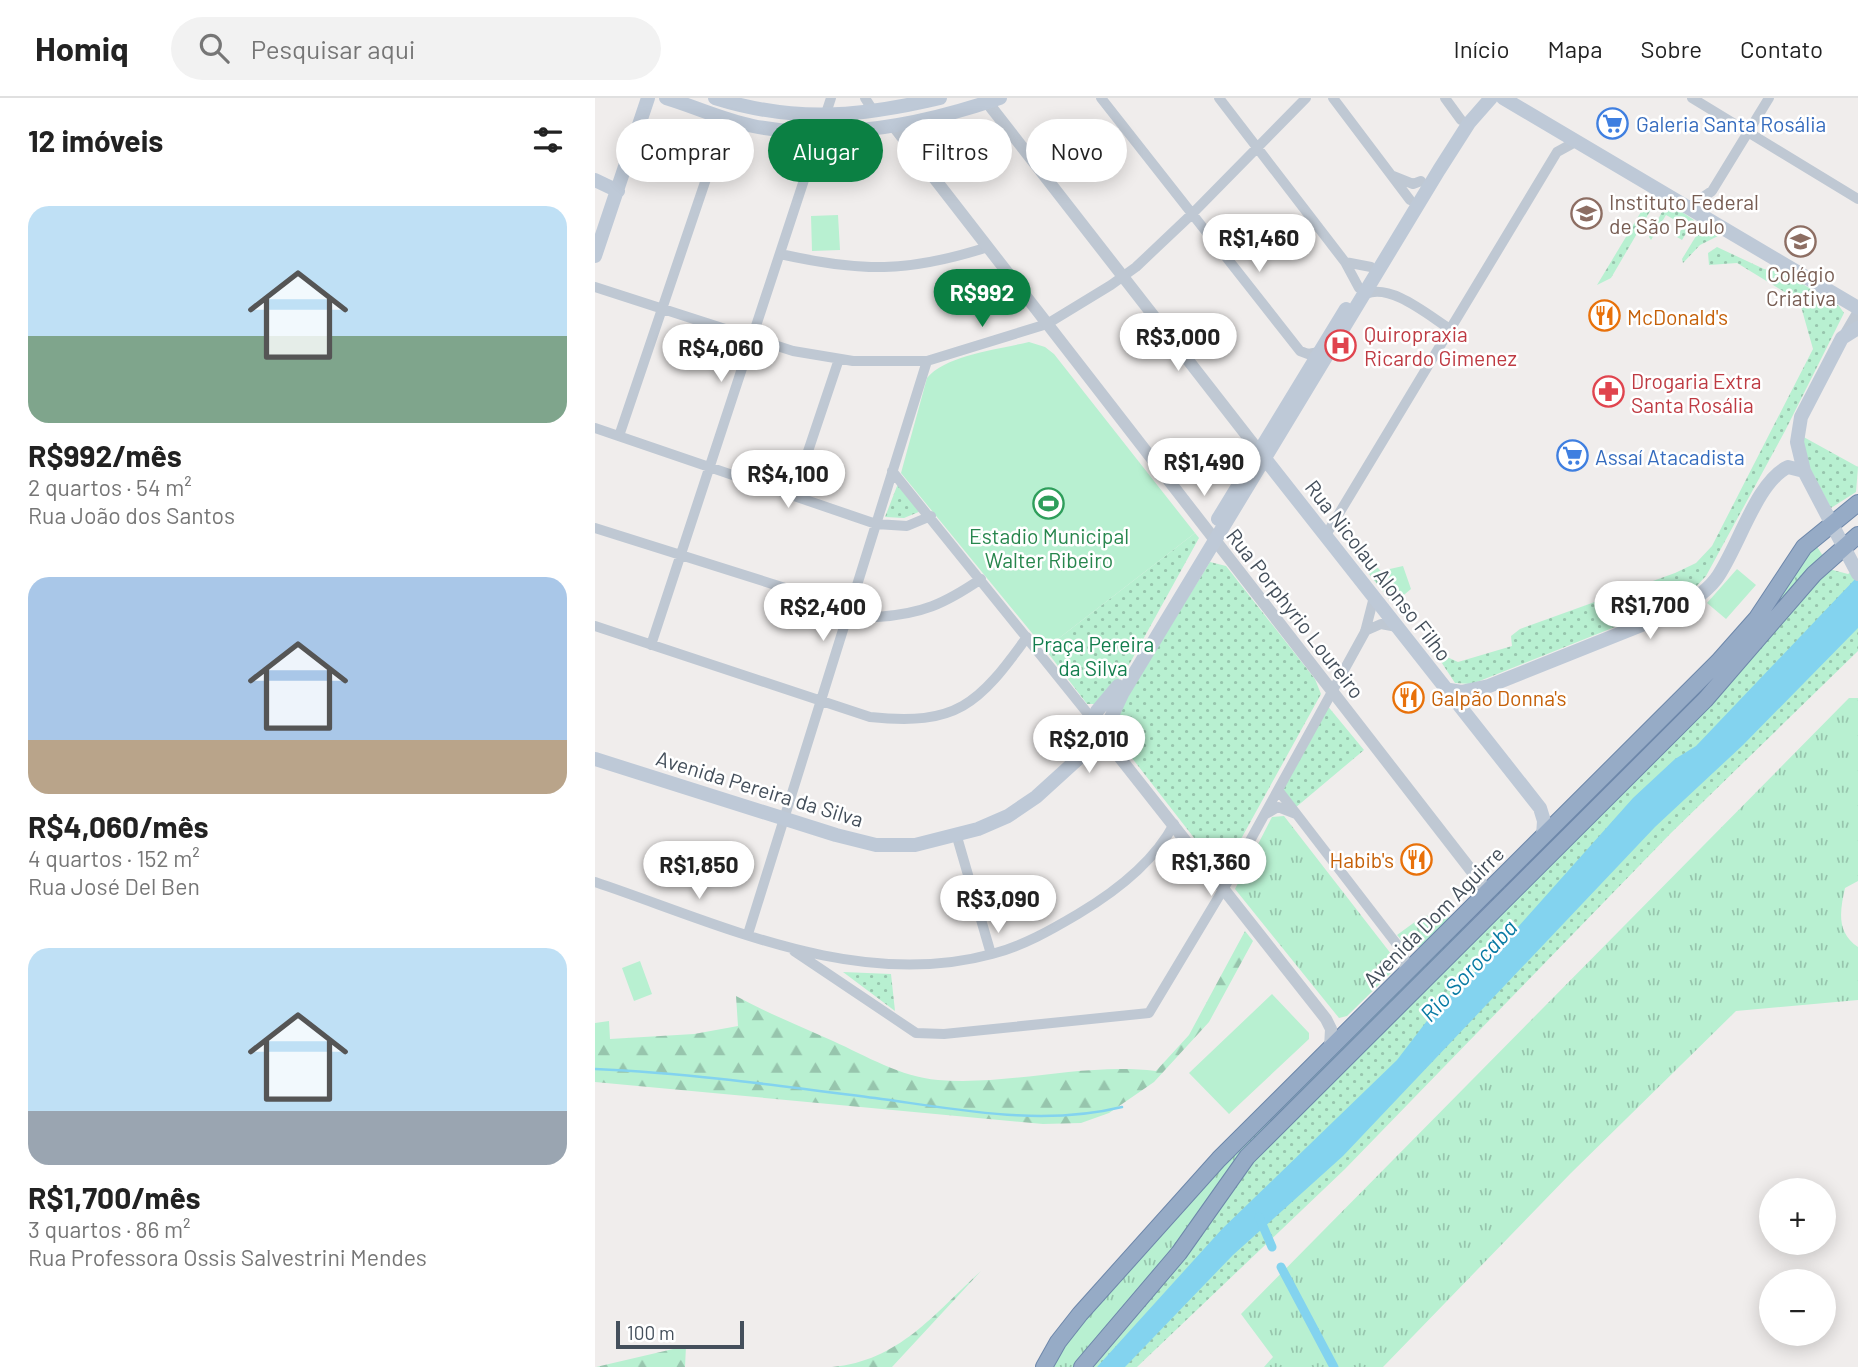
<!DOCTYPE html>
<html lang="pt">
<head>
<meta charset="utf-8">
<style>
  body { margin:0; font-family:Barlow,sans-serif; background:#f2f2f2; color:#222; height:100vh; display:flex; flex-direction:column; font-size:26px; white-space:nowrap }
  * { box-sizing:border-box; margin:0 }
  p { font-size:23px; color:#767676 }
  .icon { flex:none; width:38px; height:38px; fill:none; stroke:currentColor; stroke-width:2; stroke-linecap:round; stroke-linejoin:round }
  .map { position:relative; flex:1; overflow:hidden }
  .side { display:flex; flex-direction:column; background:#fff; width:595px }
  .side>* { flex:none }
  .top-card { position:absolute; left:21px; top:21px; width:665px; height:63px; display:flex; gap:14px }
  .tools { position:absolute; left:1164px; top:1080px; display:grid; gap:14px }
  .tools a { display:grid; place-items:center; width:77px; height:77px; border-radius:50%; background:#fff; box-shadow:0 4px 18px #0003; font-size:35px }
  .scale { position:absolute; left:21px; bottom:18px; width:128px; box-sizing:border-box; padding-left:7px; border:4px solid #444f5b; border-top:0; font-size:19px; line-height:24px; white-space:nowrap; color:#444f5b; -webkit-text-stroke:5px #fff; paint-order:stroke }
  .price { position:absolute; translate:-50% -60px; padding:0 16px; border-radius:24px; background:#fff; color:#222; font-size:23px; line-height:46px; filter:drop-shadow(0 2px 4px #0008) }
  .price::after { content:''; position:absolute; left:50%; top:42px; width:21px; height:16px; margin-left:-10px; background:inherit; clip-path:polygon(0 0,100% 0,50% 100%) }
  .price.active { background:#0b8043; color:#fff }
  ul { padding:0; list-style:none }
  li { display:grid; align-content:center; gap:14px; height:371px; padding:0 28px }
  li span { display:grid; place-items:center; height:217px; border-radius:21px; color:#555 }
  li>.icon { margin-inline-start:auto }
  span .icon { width:126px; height:126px; fill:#fffc; stroke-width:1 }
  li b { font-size:30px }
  h2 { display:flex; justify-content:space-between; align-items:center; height:84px; padding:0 28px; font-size:30px }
  .chip { padding:0 24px; border-radius:32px; background:#fff; box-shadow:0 4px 18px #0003; font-size:24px; line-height:63px }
  .chip.active { background:#0b8043; color:#fff }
  header { display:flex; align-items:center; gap:42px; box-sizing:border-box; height:98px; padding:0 35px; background:#fff; border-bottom:2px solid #e0e0e0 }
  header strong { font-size:33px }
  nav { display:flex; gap:38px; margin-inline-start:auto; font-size:24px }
  .search { width:490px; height:63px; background:#f2f2f2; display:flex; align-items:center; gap:18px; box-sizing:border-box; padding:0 24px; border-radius:38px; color:#767676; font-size:26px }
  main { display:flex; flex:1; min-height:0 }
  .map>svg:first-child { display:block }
  .grass { fill:url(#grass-tufts) }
  .forest { fill:url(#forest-firs) }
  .park { fill:url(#park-dots) }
  .pitch { fill:#b8f0d1 }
  .water { fill:#83d3ef }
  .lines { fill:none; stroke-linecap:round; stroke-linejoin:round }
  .stream { stroke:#83d3ef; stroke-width:2.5 }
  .canal { stroke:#83d3ef; stroke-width:9 }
  .trunk-casing { stroke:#6d87aa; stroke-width:18 }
  .minor { stroke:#bfc8d3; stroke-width:10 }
  .tertiary { stroke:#bfc8d3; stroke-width:12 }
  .secondary { stroke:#bec9d7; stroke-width:14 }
  .trunk { stroke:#96abc6; stroke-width:16 }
  .labels { text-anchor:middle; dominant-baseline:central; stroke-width:5; stroke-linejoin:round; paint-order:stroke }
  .shop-label { font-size:21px; fill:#366cbe; stroke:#fff; text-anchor:start }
  .education-label { font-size:21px; fill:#785e54; stroke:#fff; text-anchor:start }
  .food-label { font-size:21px; fill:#c56008; stroke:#fff; text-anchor:start }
  .health-label { font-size:21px; fill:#be3a42; stroke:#fff; text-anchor:start }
  .leisure-label { font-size:21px; fill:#27864d; stroke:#fff }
  .street-label { font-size:21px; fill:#444f5b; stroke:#fff }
  .park-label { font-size:21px; fill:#137e4e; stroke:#fff }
  .water-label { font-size:23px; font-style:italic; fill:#087aa3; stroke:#fff }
</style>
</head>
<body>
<header>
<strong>Homiq</strong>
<div class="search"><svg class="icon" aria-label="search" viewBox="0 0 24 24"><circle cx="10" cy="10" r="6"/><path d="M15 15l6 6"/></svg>Pesquisar aqui</div>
<nav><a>Início</a><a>Mapa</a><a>Sobre</a><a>Contato</a></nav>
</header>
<main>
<section class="side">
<h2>12 imóveis<svg class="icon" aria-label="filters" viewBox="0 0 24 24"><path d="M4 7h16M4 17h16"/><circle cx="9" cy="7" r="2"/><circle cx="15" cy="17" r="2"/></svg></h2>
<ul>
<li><span style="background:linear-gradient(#bfe0f5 60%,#7fa58c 0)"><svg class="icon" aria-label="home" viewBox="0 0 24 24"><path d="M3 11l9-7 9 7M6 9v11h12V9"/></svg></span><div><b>R$992/mês</b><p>2 quartos · 54 m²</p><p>Rua João dos Santos</p></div></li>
<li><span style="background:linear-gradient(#a9c7e8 75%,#b9a48a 0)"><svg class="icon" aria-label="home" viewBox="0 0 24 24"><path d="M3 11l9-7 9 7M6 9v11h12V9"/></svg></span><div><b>R$4,060/mês</b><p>4 quartos · 152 m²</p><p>Rua José Del Ben</p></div></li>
<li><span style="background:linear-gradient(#bfe0f5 75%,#9aa5b1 0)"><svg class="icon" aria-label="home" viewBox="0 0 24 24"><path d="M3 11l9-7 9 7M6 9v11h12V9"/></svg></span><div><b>R$1,700/mês</b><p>3 quartos · 86 m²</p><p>Rua Professora Ossis Salvestrini Mendes</p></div></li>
</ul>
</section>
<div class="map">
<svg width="1263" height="1269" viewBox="0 0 1263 1269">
  <defs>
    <pattern id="grass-tufts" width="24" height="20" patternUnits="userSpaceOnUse" patternTransform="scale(1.75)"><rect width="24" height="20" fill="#b8f0d1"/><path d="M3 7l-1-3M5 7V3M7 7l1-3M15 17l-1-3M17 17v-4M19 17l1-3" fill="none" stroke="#97c5ad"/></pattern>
    <pattern id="forest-firs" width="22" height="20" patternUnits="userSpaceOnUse" patternTransform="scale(1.75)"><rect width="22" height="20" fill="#b8f0d1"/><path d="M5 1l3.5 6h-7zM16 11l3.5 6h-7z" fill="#97c5ad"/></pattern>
    <pattern id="park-dots" width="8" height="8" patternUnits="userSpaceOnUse" patternTransform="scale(1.75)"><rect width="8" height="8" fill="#b8f0d1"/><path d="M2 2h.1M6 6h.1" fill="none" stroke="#97c5ad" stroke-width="1.8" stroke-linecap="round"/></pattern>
  </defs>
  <rect width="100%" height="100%" fill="#f0edec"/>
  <path class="grass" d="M1221,447L1228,458L1100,606L896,805L898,795Z
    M777,464L786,473L808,468L816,491L804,501L795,502L770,471Z
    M1254,600H1263V783L1250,790C1245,813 1241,834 1263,849V902L1141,913L976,1075L788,1269H669L678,1259L646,1216Z
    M689,718L800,861L799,872L752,918L744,920L640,791L677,719Z
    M888,809L580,1152L480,1269H456L472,1243L590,1105Z
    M828,818L851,817L854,820L825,849L811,847L802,837Z"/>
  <path class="forest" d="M650,833L658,843L614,924L559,984L514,1015L486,1025L448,1026L0,984V925L14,923L15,941L99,936L143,928L141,898C172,915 205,928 238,943C271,958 306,979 343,982C416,988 488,964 561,973L594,937Z
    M386,1173L297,1269H237C304,1263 339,1216 386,1173Z
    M91,1248L90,1269H1Z"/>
  <path class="park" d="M1058,94L1061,103L1016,180L1002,187Z
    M1072,104L1099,122L1087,142L1082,139L1089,127L1071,117L1056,142L1054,139Z
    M1109,125L1124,135L1123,138L1105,147L1088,165L1087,161Z
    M1122,149L1169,171L1188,174L1244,208L1249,215L1190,333L1111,478L1096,494L1075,507L877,586L860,585L839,553L863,564L917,548L916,538L925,531L1080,475L1101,465L1117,448L1218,251L1207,212L1201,201L1142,165L1114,167L1113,155Z
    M1205,337L1263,369L1261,394L1236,410L1212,365Z
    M304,383L326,413L309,420L290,419Z
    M600,435L604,440L535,565L505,606H492L450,551Z
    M615,464L631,468L720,581L726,596L636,759L630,762L617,760L610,754L516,633L517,622Z
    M1263,469V553L1076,735L750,1071L542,1269H494L663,1055L1223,479L1234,471L1253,476Z
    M731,606L769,652L700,710L686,692Z
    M248,874L296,876L300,913Z"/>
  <path class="pitch" d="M243,117L245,152L217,153L216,118Z
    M434,244L450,249L459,256L600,435L450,551L306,375L332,280C350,257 405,251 434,244Z
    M1142,471L1161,487L1131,521L1112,505Z
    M45,863L57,896L39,903L27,870Z
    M677,896L714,935V941L634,1016L594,975Z"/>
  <path class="water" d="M1263,478V530L1148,647L1060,729L748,1058L638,1157L530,1269H502L627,1131L802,962L841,911L898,857L1038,700L1080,661L1101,648Z"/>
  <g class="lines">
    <path class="stream" d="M0,971C94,975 187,988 280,1000C361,1011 446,1029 527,1009"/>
    <path class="canal" d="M664,1119L677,1149
      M686,1169L739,1269"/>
    <defs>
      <path id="trunk" d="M449,1269L463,1244L485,1216L624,1061L1123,564L1162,520L1209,449L1263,405
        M487,1269L584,1155L652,1059L1110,602L1219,476L1263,437"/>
    </defs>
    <use href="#trunk" class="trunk-casing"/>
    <path class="minor" d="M270,0L279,14
      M506,0L705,253L713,256L724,254
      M624,0L750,164L764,190
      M738,0L815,102
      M850,0L866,22
      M1097,0L1263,101
      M798,78L818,86L826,83
      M1095,108L1117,93L1174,0
      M185,156C267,174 312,175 393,149
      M750,164L776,169
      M0,189L198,253L258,263H332L452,226L516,187L541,169L597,116L711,0
      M771,196C796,185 834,218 855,231
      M1249,237L1263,213
      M0,330L281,426L312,428L336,418
      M24,338L131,22
      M297,373L498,622
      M198,398L244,261
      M0,430L282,519C327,516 349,506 386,481
      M731,437L962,54L982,43
      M0,528L275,619C362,628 383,607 432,539
      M770,533L786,526L802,529
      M56,547L236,0
      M683,692L807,853L811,865L808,875
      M671,716L683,709L701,716
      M362,739L396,856
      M0,784C125,826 262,893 397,856C428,848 456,832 483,816C520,794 559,764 579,726
      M153,836L332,263
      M199,853L321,935L349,936L554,915L629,790L770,534L779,499"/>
    <path class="tertiary" d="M392,4L663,352
      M298,27L893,794
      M503,632L731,921L736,931L735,950
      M614,767L628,773L641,768"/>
    <path class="secondary" d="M71,0C101,9 128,22 158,28C241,44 327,27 405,0
      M120,0C200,25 265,19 345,0
      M908,0L1263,210
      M0,82L23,93
      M0,158L53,0
      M1263,230L1247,240L1206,319L1202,344L1209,373L1263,476
      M667,357L945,710L949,723L948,738
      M623,421L751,211
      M849,591L866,594L894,588L1069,518C1088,508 1108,498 1121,481C1143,451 1161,384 1193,369L1209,373
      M484,654L496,634L502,613L523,588
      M0,661L241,737L281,747H320L383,731L413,718L441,699L507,639L527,596L844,72L874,25L896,0"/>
    <use href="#trunk" class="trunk"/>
  </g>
  <defs>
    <symbol id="supermarket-ring" viewBox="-11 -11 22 22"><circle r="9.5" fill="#fff" stroke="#3f7fe0" stroke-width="1.5"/><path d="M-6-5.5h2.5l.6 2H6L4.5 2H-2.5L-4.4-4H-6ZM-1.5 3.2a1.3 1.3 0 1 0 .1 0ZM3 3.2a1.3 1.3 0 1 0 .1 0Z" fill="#3f7fe0"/></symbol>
    <symbol id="university-ring" viewBox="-11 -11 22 22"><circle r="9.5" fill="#fff" stroke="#8d6e63" stroke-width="1.5"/><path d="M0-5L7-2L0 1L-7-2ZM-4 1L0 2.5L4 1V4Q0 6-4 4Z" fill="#8d6e63"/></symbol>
    <symbol id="school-ring" viewBox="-11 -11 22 22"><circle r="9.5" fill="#fff" stroke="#8d6e63" stroke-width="1.5"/><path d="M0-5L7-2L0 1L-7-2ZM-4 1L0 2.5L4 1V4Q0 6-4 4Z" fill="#8d6e63"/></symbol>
    <symbol id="restaurant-ring" viewBox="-11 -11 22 22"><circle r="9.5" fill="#fff" stroke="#e8710a" stroke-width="1.5"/><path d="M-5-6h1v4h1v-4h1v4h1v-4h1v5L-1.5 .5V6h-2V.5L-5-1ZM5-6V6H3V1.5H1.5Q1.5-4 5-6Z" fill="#e8710a"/></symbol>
    <symbol id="hospital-ring" viewBox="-11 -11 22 22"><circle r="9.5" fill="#fff" stroke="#e0444e" stroke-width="1.5"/><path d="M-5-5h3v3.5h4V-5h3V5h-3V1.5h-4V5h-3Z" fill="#e0444e"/></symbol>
    <symbol id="pharmacy-ring" viewBox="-11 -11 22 22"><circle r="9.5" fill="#fff" stroke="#e0444e" stroke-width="1.5"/><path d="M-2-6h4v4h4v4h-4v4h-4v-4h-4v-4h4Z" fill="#e0444e"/></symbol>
    <symbol id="stadium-ring" viewBox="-11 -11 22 22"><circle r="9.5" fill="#fff" stroke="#2e9e5b" stroke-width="1.5"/><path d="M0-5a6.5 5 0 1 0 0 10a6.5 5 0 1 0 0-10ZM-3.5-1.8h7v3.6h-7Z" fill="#2e9e5b"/></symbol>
  </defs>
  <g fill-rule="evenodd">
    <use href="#supermarket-ring" x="1000" y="8" width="35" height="35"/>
    <use href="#university-ring" x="974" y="98" width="35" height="35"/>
    <use href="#school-ring" x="1188" y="126" width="35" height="35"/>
    <use href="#restaurant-ring" x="992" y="200" width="35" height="35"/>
    <use href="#hospital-ring" x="728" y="230" width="35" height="35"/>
    <use href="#pharmacy-ring" x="996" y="276" width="35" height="35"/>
    <use href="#supermarket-ring" x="960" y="340" width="35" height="35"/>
    <use href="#stadium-ring" x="436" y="388" width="35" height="35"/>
    <use href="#restaurant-ring" x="796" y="582" width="35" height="35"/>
    <use href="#restaurant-ring" x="804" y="744" width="35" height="35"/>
  </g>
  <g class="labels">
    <g class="shop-label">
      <text x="1041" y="25">Galeria Santa Rosália</text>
      <text x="1000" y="358">Assaí Atacadista</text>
    </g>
    <g class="education-label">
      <text x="1014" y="103">Instituto Federal<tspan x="1014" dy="24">de São Paulo</tspan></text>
      <text x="1206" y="175" text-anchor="middle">Colégio<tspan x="1206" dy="24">Criativa</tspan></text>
    </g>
    <g class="food-label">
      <text x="1032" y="218">McDonald's</text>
      <text x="836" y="599">Galpão Donna's</text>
      <text x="799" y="761" text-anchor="end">Habib's</text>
    </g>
    <g class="health-label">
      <text x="769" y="235">Quiropraxia<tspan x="769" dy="24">Ricardo Gimenez</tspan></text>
      <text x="1036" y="282">Drogaria Extra<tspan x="1036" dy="24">Santa Rosália</tspan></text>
    </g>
    <g class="leisure-label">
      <text x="454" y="437">Estadio Municipal<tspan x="454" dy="24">Walter Ribeiro</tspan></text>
    </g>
    <g class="street-label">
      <text transform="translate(784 472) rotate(52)">Rua Nicolau Alonso Filho</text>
      <text transform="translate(701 515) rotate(52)">Rua Porphyrio Loureiro</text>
      <text transform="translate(165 690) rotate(17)">Avenida Pereira da Silva</text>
      <text transform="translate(838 818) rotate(-45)">Avenida Dom Aguirre</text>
    </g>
    <g class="park-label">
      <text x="498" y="545">Praça Pereira<tspan x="498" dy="24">da Silva</tspan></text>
    </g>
    <g class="water-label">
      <text transform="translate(873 872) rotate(-47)">Rio Sorocaba</text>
    </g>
  </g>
</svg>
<div class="tools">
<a>+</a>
<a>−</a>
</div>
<div class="scale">100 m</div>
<b class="price" style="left:664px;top:176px">R$1,460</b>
<b class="price active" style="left:387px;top:231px">R$992</b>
<b class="price" style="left:583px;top:275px">R$3,000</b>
<b class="price" style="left:126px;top:286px">R$4,060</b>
<b class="price" style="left:609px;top:400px">R$1,490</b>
<b class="price" style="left:193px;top:412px">R$4,100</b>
<b class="price" style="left:1055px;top:543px">R$1,700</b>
<b class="price" style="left:228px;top:545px">R$2,400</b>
<b class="price" style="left:494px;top:677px">R$2,010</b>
<b class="price" style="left:616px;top:800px">R$1,360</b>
<b class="price" style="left:104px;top:803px">R$1,850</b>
<b class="price" style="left:403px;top:837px">R$3,090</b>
<div class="top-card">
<a class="chip">Comprar</a>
<a class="chip active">Alugar</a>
<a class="chip">Filtros</a>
<a class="chip">Novo</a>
</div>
</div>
</main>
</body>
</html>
